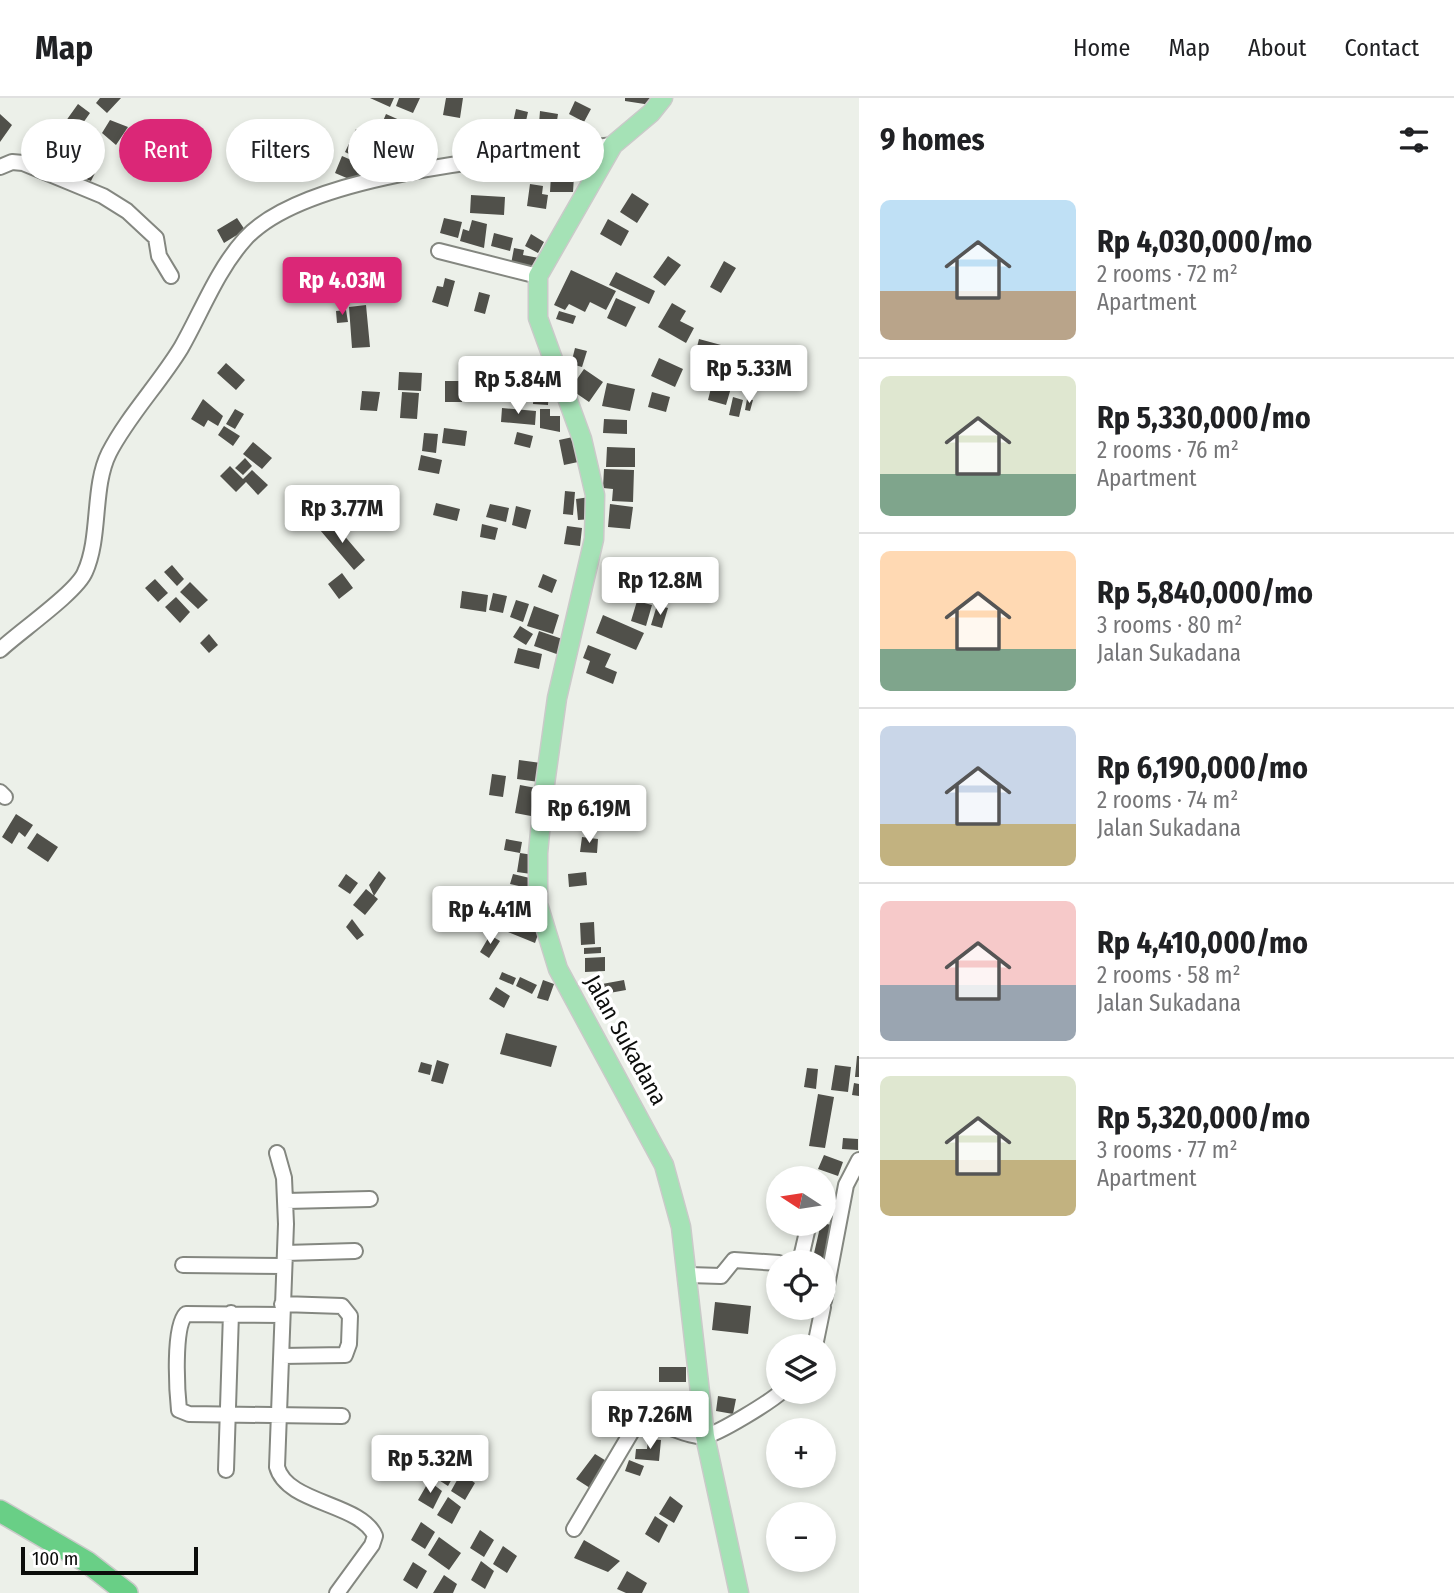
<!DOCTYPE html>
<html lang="en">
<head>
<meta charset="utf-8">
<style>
  body { margin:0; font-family:"Fira Sans Condensed",sans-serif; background:#f2f2f2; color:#202124; height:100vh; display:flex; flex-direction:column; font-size:26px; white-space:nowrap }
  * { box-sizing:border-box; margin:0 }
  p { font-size:23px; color:#757577 }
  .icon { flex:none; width:38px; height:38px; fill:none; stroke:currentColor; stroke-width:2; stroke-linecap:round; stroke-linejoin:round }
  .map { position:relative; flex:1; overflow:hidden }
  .sheet { display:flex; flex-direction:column; background:#fff; width:595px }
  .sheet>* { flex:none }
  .top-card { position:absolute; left:21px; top:21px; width:665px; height:63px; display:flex; gap:14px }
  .needle { width:46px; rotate:282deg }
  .controls { position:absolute; left:766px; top:1068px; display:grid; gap:14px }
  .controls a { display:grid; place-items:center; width:70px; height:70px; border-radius:50%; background:#fff; box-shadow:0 4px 10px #0003; font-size:35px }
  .scale { position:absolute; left:21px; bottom:18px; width:177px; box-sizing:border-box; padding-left:7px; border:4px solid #0c0d0b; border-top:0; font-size:19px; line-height:24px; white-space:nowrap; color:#0c0d0b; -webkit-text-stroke:5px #fff; paint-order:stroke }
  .price { position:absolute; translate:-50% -60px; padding:0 16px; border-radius:7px; background:#fff; color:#222; font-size:23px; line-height:46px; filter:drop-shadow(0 2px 4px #0008) }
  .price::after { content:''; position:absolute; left:50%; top:42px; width:21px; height:16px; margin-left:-10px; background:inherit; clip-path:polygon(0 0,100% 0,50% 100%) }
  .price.on { background:#db2777; color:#fff }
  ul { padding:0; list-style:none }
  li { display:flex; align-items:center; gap:21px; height:175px; padding:0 21px }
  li+li { border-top:2px solid #e0e0e0 }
  li span { display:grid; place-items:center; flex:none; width:196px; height:140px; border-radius:10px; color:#555 }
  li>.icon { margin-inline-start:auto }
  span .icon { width:84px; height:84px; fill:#fffc; stroke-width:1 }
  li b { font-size:30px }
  h2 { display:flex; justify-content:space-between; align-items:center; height:84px; padding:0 21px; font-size:30px }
  .chip { padding:0 24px; border-radius:32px; background:#fff; box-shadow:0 4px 10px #0003; font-size:24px; line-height:63px }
  .chip.on { background:#db2777; color:#fff }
  header { display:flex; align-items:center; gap:42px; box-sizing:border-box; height:98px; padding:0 35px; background:#fff; border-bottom:2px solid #e0e0e0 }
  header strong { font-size:33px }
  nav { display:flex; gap:38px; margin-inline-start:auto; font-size:24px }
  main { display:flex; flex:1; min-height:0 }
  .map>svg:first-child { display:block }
  .building { fill:#50504a }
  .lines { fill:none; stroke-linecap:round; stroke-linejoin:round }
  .minor-casing { stroke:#848780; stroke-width:18 }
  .major-casing { stroke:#cacac9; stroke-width:21 }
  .highway-casing { stroke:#cacac9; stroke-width:24 }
  .minor { stroke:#fff; stroke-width:14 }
  .major { stroke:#a5e2b6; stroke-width:18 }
  .highway { stroke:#69cf86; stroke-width:21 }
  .labels { text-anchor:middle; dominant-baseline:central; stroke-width:7; stroke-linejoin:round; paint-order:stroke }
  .street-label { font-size:23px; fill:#0c0d0b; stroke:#fff }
</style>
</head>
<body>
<header>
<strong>Map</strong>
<nav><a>Home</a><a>Map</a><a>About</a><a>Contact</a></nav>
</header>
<main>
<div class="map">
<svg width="859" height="1495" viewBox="0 0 859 1495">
  <rect width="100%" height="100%" fill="#ecf0e9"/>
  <path class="building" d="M100,0H121L107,15L96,5Z
    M370,0H394L390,9Z
    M399,0H420L413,15L396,8Z
    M446,0H463L460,20L443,17Z
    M625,0H652L651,7L625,3Z
    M575,3L591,11L584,24L569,16Z
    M78,6L90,15L76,35L63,27Z
    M516,11L528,14L524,32L512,29Z
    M540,13L558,16L556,29L539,26Z
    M0,16L12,27L0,44Z
    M386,16L404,24L393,49L375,42Z
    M560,21L579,22L577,50L558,48Z
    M110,22L128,29L116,47L102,35Z
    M356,31L373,39L361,62L345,54Z
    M503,34L517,36L514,55L499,53Z
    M64,39L85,50L75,65L57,51Z
    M39,44L54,57L41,70L26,60Z
    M342,58L363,67L356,84L335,75Z
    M87,63L99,67L91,83L78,78Z
    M551,77L574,78L573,94H550Z
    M530,86L543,88L542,96L548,97L546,111L527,108Z
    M632,95L649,106L637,125L620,114Z
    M471,97L505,99L504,117L470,115Z
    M237,120L245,132L224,145L217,132Z
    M444,120L462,124L458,140L440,135Z
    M608,121L629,133L621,148L600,136Z
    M472,122L487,126L484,150L460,143L463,131L469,133Z
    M494,135L513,140L510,153L491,148Z
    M531,136L544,144L538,155L525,148Z
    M514,150L524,152L523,157L539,160L537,172L511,166Z
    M668,158L681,167L665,188L653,179Z
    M724,163L736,170L721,195L710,189Z
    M571,172L616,193L606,212L590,204L585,214L569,206L565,212L554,207Z
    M616,174L655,193L649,206L609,187Z
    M445,180L455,183L448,209L432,204L437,188L443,189Z
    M479,194L490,197L485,216L474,213Z
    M616,200L636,209L626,229L607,220Z
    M672,205L686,213L680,223L694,230L686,245L658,229Z
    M366,207L370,249L352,250L349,209Z
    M346,212L348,224L337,225L336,213Z
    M559,213L576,218L573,226L556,221Z
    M699,241L721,247L715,267L694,261Z
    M575,250L587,253L582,269L571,266Z
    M757,257L768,258L764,278L754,276Z
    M725,259L738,263L733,278L720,275Z
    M659,260L683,271L675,289L651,278Z
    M773,264L787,266L784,280L771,277Z
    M226,265L245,282L236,292L217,275Z
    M584,271L603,284L589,304L570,291Z
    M399,274L422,275L421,293L398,292Z
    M714,278L733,283L726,307L708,302Z
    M505,280L528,283L527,301L503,299Z
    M445,283H462V304H445Z
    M607,285L635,291L630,313L602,308Z
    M534,289L549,290L548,307L533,306Z
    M362,293L380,294L377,313L360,312Z
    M402,294L419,295L417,321L400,320Z
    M652,294L670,299L666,314L648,309Z
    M733,299L743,302L739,319L729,317Z
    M203,301L223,318L218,328L208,322L204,329L191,321Z
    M747,301L753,302L750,313L745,312Z
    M502,310L536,313L535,327L501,324Z
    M235,311L244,316L235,331L226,326Z
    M540,311H550V318H560V334L540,330Z
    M604,321L627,322V336L603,335Z
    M224,328L240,338L233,348L218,337Z
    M444,330L467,333L465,348L442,345Z
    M517,334L533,338L530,350L514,346Z
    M424,335L438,336L436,355L422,353Z
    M573,339L578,364L564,367L559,342Z
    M253,344L272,360L262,371L243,356Z
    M607,349L635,350V369H606Z
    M421,357L442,362L439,376L418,372Z
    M245,360L252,368L243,377L235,370Z
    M230,368L243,381L252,372L268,387L258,397L246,384L236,394L220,378Z
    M604,371L634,372L633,404L612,403L613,391L603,390Z
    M565,393L575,394L573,417L563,416Z
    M590,399L592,421L578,422L576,401Z
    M436,405L460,411L457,423L433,417Z
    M490,406L509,410L506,424L486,419Z
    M610,406L633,409L630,431L608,429Z
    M516,408L531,412L526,431L512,427Z
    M331,422L365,462L354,472L320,432Z
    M482,426L498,430L495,442L480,439Z
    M567,428L582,430L580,448L564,446Z
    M648,461L665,466L654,504L637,499Z
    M172,467L184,481L177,488L164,474Z
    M342,475L353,490L339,501L328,486Z
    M543,476L557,482L552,495L538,489Z
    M155,481L168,495L158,504L145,490Z
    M190,484L208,502L198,511L180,494Z
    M462,493L488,497L486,514L460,510Z
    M493,495L507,498L503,515L489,512Z
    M176,499L190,514L180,525L165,509Z
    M516,502L529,506L523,524L510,519Z
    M637,503L652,507L646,528L631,523Z
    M657,507L668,510L662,530L651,527Z
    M534,508L559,517L553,536L527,528Z
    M603,517L644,535L636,552L596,535Z
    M520,528L533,536L526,547L513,539Z
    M539,533L571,544L565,559L534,548Z
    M209,536L218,547L209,555L200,545Z
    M588,547L611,556L605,569L617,574L613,586L586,575L590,563L583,560Z
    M518,550L542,556L539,571L514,565Z
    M519,662L541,665L539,684L517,681Z
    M492,676L506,678L503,699L489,697Z
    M520,687L536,690L531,718L515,715Z
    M16,716L33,727L25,739L19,734L12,746L2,739Z
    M37,735L58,749L48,764L27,750Z
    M582,739L598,741L597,755L580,754Z
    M506,741L522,744L520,755L504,752Z
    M520,755L533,757L531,776L517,774Z
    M379,773L386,780L374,798L369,787Z
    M586,774L587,787L569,789L568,776Z
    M346,776L358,785L350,796L338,788Z
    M513,776L534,781L532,791L510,786Z
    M366,791L378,801L365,817L353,807Z
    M471,797L483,800L481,811L468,808Z
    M515,817L541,828L535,845L508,834Z
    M352,821L364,837L357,842L346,829Z
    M594,824L595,846L581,847L580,825Z
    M490,837L500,843L489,860L480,854Z
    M601,849V855L584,856V850Z
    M605,859V873L585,874V860Z
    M502,874L516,880L513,887L499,881Z
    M520,879L537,887L532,896L516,888Z
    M543,882L554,886L548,903L537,900Z
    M624,882L626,892L604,896L602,886Z
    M496,889L510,898L504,910L489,901Z
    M506,935L557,948L551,969L500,956Z
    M857,958H859V979H855Z
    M437,962L449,966L443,986L431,983Z
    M421,964L432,967L430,977L418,974Z
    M835,967L851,969L848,994L831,992Z
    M807,970L818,971L816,991L804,989Z
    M854,985L859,986V998L852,997Z
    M818,996L834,999L825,1050L809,1048Z
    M843,1040L858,1041V1052L842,1051Z
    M824,1057L843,1064L838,1078L818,1071Z
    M821,1125L832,1127L825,1164H812Z
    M715,1204L751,1208L748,1236L712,1232Z
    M659,1269H686V1284H659Z
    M718,1298L736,1301L733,1316L716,1313Z
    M648,1341L661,1342L659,1363L635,1361L636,1351H647Z
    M595,1356L608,1364L590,1390L576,1381Z
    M444,1361L458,1370L448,1388L434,1379Z
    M629,1362L644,1368L640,1378L625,1373Z
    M461,1375L475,1385L465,1402L451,1393Z
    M429,1383L442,1393L433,1411L418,1402Z
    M670,1398L683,1408L674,1425L659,1416Z
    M448,1399L461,1409L452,1426L437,1417Z
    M655,1418L668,1427L659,1445L645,1436Z
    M421,1424L435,1434L425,1451L411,1442Z
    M480,1432L494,1442L484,1459L470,1450Z
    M439,1439L461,1455L449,1472L428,1457Z
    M584,1442L620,1463L608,1474L574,1460Z
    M503,1448L517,1458L507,1475L493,1466Z
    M481,1463L494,1473L485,1491L471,1482Z
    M413,1464L427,1473L417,1491L403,1482Z
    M627,1473L647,1485L642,1495H626L617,1491Z
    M444,1477L457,1486L453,1495H433Z"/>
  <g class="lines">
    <defs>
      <path id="minor" d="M0,69L12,64L23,65L103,98L127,113L156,140L159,158L171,178
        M439,153L538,178
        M0,552C19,534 77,494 85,474C101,439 92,389 109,355C128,318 159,286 181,250C201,215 217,172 245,141C307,72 522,59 613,47
        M0,694L5,699
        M277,1055L284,1080L286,1126L277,1369C287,1406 361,1405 375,1438L372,1447L337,1495
        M286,1103L370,1101
        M285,1155L355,1153
        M800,1164L809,1125
        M183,1167L283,1168
        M689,1177L721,1178L734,1162L779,1165
        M824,1203L846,1087L859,1062
        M282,1217L186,1216C173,1229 177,1293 179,1312L189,1316L342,1318
        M815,1248L823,1209
        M282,1258L345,1257L349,1246L350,1218L342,1208L282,1206
        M226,1372L231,1215
        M574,1431L635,1328C658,1317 682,1340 705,1338C718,1336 772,1303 782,1293"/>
      <path id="major" d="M663,0L651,15L613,47L538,178V220L582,341L595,397L594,441L557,600L544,693L538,755V806L558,871L664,1067L681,1129L705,1338L739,1495"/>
      <path id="highway" d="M0,1413L87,1464L127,1495"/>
    </defs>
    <use href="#minor" class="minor-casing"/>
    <use href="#major" class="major-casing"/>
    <use href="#highway" class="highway-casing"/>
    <use href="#minor" class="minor"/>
    <use href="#major" class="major"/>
    <use href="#highway" class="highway"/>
  </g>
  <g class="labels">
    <g class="street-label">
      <text transform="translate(626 942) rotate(61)">Jalan Sukadana</text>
    </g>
  </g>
</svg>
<div class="controls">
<a><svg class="needle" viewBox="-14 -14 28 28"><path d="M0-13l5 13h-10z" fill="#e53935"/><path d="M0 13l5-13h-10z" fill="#757577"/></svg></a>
<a><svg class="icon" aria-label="locate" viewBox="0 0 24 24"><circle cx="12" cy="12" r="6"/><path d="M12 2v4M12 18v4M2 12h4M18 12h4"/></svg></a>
<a><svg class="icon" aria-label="layers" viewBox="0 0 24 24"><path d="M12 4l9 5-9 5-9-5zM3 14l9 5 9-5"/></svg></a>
<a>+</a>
<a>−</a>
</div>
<div class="scale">100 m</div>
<b class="price on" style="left:342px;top:219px">Rp 4.03M</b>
<b class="price" style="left:749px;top:307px">Rp 5.33M</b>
<b class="price" style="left:518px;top:318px">Rp 5.84M</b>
<b class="price" style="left:342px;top:447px">Rp 3.77M</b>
<b class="price" style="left:660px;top:519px">Rp 12.8M</b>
<b class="price" style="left:589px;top:747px">Rp 6.19M</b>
<b class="price" style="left:490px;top:848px">Rp 4.41M</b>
<b class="price" style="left:650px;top:1353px">Rp 7.26M</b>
<b class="price" style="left:430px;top:1397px">Rp 5.32M</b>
<div class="top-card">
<a class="chip">Buy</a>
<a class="chip on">Rent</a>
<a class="chip">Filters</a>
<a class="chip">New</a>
<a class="chip">Apartment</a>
</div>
</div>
<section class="sheet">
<h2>9 homes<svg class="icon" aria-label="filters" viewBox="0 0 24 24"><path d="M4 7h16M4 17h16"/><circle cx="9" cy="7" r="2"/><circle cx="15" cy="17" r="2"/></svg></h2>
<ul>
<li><span style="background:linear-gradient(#bfe0f5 65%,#b9a48a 0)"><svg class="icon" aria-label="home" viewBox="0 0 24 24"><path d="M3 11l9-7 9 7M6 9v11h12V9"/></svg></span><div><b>Rp 4,030,000/mo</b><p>2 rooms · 72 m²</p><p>Apartment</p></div></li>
<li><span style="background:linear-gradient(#dfe7d0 70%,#7fa58c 0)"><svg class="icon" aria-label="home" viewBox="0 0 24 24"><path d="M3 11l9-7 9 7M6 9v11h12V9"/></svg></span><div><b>Rp 5,330,000/mo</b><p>2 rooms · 76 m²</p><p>Apartment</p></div></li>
<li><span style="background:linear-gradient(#ffd9b3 70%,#7fa58c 0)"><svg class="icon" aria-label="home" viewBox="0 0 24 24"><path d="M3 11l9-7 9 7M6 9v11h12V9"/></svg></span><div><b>Rp 5,840,000/mo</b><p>3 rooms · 80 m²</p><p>Jalan Sukadana</p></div></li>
<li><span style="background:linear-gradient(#c9d6e8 70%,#c2b280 0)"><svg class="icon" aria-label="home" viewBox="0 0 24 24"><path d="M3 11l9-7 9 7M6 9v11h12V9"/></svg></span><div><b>Rp 6,190,000/mo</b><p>2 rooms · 74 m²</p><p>Jalan Sukadana</p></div></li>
<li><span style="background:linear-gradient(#f6c9c9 60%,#9aa5b1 0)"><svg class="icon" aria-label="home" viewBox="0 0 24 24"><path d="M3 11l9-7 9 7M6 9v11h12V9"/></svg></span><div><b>Rp 4,410,000/mo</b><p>2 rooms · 58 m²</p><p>Jalan Sukadana</p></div></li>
<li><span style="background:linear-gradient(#dfe7d0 60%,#c2b280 0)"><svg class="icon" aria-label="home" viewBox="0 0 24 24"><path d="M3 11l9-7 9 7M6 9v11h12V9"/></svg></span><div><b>Rp 5,320,000/mo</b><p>3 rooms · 77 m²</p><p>Apartment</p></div></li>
</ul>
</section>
</main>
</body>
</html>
